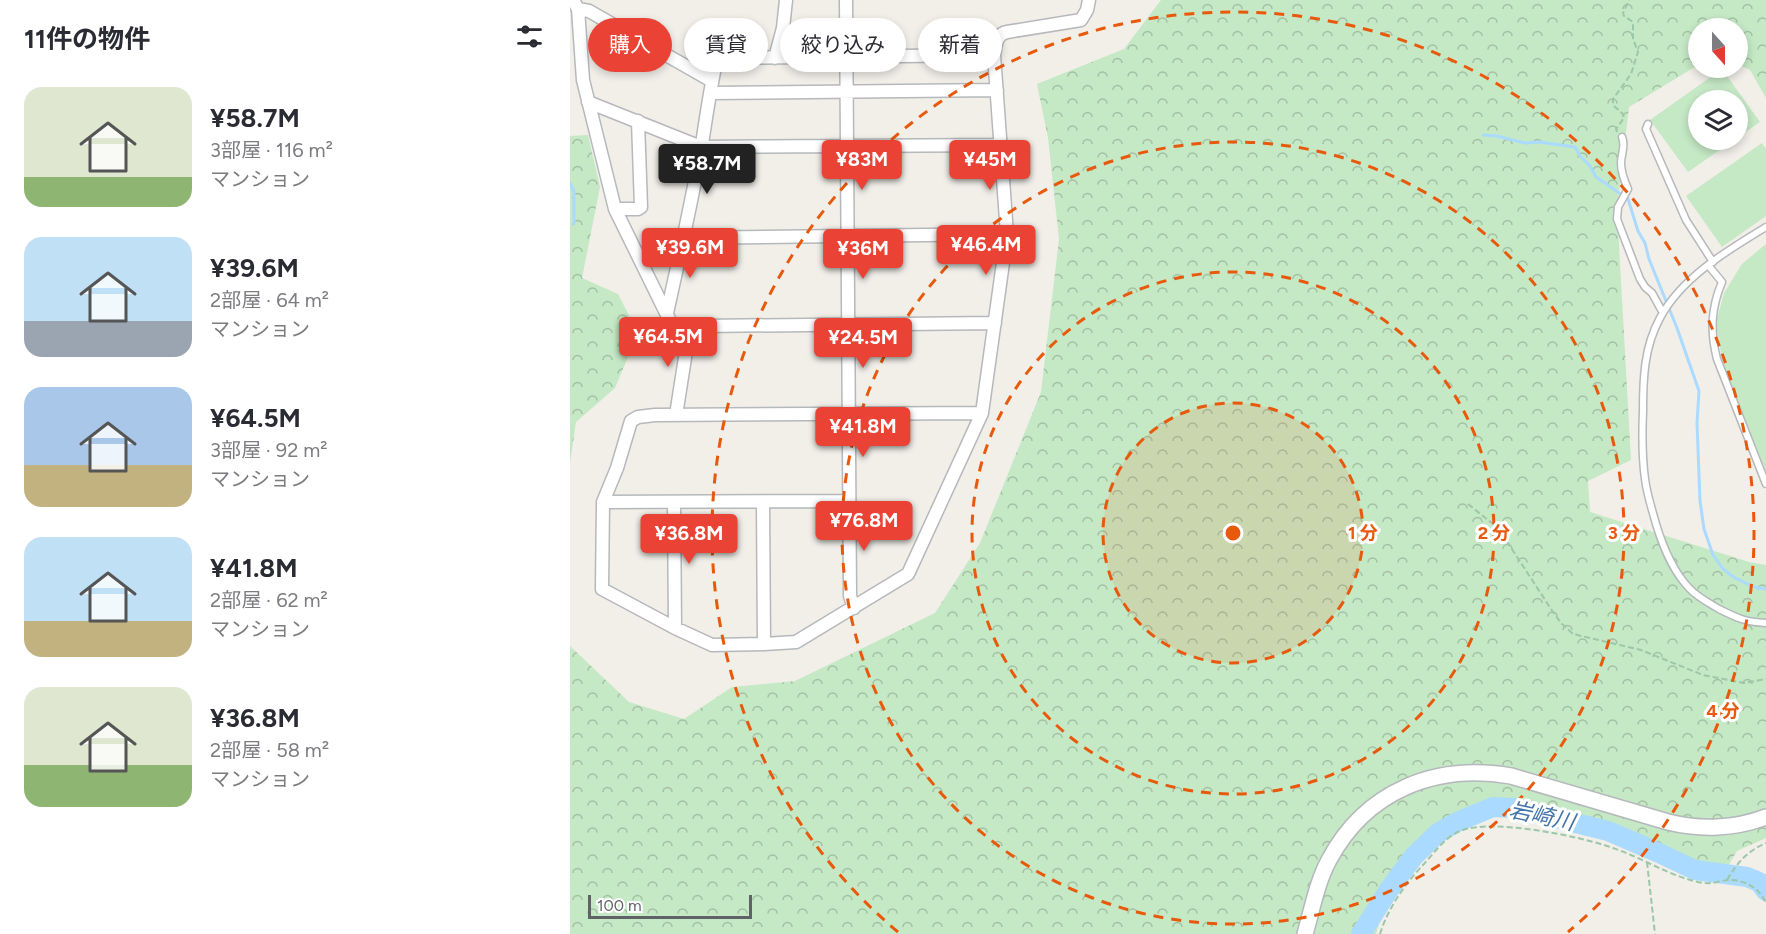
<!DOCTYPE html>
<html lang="ja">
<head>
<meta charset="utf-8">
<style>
  body { margin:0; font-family:Figtree,"Noto Sans JP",sans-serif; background:#f7f7f7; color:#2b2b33; height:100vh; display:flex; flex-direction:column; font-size:22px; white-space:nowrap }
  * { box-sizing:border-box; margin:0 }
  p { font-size:20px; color:#7c7c81 }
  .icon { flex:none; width:33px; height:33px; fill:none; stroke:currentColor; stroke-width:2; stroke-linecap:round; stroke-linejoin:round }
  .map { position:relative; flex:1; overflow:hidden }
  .panel { display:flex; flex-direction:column; background:#fff; width:570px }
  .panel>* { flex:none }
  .hud { position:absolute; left:18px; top:18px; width:570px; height:54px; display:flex; gap:12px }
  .needle { width:39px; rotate:159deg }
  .tools { position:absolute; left:1118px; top:18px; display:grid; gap:12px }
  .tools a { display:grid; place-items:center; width:60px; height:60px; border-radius:50%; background:#fff; box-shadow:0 3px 9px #0003; font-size:30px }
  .scale { position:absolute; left:18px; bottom:15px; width:164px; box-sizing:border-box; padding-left:6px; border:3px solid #5f6368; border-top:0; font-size:16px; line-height:21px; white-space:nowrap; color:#5f6368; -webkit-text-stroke:4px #fff; paint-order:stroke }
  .price { position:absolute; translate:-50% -51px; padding:0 14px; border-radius:6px; background:#ea4335; color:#fff; font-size:20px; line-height:39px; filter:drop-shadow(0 2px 3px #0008) }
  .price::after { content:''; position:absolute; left:50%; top:36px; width:18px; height:14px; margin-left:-9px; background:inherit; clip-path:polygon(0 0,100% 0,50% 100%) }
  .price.active { background:#222; color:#fff }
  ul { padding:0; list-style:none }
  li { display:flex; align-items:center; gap:18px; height:150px; padding:0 24px }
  li span { display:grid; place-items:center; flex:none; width:168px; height:120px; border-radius:18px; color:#555 }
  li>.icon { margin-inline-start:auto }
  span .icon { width:72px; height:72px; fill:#fffc; stroke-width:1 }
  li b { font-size:26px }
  h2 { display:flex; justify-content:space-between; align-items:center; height:72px; padding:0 24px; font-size:26px }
  .chip { padding:0 21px; border-radius:27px; background:#fff; box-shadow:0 3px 9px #0003; font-size:21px; line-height:54px }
  .chip.active { background:#ea4335; color:#fff }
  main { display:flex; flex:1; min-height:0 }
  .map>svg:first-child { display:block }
  .forest { fill:url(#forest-crowns) }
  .pitch { fill:#c5e8c5 }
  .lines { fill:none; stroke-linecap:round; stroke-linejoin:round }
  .stream { stroke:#aadaff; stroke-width:3 }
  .river { stroke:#aadaff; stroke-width:20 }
  .service-casing { stroke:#b5b8bc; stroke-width:9 }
  .minor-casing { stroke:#b5b8bc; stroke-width:15 }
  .tertiary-casing { stroke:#b5b8bc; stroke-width:18 }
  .path { stroke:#9cc7a9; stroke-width:2; stroke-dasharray:6 3; stroke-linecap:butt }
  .service { stroke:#fff; stroke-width:6 }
  .minor { stroke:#fff; stroke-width:12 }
  .tertiary { stroke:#fff; stroke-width:15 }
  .ring { fill:none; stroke:#e8590c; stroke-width:3; stroke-dasharray:10 8 }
  .labels { text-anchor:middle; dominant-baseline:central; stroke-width:6; stroke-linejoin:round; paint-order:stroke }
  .water-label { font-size:22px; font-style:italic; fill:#4174aa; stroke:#fff }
  .centre { fill:#e8590c; stroke:#fff; stroke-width:3 }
  .ring-label { font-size:18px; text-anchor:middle; font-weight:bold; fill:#e8590c; stroke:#fff; stroke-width:6; stroke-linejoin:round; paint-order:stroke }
</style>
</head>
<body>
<main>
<section class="panel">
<h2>11件の物件<svg class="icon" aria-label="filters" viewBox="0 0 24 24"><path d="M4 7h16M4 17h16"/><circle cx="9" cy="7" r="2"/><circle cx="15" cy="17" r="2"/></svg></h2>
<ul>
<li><span style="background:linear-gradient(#dfe7d0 75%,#8fb573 0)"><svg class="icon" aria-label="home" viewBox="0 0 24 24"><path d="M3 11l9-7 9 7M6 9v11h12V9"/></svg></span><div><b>¥58.7M</b><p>3部屋 · 116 m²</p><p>マンション</p></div></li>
<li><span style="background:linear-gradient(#bfe0f5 70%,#9aa5b1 0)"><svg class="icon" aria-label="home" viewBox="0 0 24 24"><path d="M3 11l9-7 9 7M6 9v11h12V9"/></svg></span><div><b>¥39.6M</b><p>2部屋 · 64 m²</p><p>マンション</p></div></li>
<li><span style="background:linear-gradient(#a9c7e8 65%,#c2b280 0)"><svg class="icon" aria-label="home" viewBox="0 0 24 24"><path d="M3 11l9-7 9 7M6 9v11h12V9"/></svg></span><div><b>¥64.5M</b><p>3部屋 · 92 m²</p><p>マンション</p></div></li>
<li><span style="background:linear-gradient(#bfe0f5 70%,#c2b280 0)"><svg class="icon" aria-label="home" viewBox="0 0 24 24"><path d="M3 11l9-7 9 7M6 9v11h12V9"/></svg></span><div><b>¥41.8M</b><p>2部屋 · 62 m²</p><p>マンション</p></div></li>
<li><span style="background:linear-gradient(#dfe7d0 65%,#8fb573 0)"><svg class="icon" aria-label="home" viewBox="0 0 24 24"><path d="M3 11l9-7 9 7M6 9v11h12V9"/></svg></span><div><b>¥36.8M</b><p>2部屋 · 58 m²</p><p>マンション</p></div></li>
</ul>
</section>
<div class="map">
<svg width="1196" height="934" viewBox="0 0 1196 934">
  <defs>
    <pattern id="forest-crowns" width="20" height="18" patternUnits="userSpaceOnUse" patternTransform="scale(1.5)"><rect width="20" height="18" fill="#c5e8c5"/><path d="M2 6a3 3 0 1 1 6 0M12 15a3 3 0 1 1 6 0" fill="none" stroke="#a3c0a4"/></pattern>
  </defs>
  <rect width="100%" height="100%" fill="#f1efe8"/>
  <path class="forest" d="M591,0H1196V98L1180,70L1167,64V28H1128V65L1059,107L1047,209L1061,460L1018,481L1020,512L1179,562L1196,565V838L1167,851L1152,876L1119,873L1024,833L951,817L899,814L873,823L824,873L806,934H0V646L59,702L114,719L162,687L225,681L365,613L410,543L471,392L489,239L478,138L467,84L554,49Z
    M18,135L30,187L12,278L48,294L68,333L45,388L6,422L0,463V136Z"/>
  <path class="pitch" d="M1152,69L1190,122L1167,138V100H1128V140H1164L1118,172L1080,120Z
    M1192,143L1196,149V216L1152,247L1116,196Z
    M1196,244V472L1153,366L1146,323L1154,293L1172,264Z"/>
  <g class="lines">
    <path class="stream" d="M913,135L927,136L955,143L969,142L1005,147L1010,156L1020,166L1026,177L1058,199L1068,231L1075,243L1079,259L1107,328L1129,391L1127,423L1130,501L1134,529L1143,555L1153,569L1165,578L1184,587L1196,589
      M0,183L4,192V224"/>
    <path class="river" d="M791,934L818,891L844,856L868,833L887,822L923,807L944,808L1038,831L1089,853L1125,870L1177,877L1189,882L1196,891"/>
    <defs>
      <path id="service" d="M1078,124L1076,129L1116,220L1143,262
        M1052,137C1056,146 1051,154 1051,163C1051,172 1054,180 1058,189L1048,207L1047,219L1070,279L1075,287L1082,293L1093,313
        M1196,227C1158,250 1112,277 1090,318C1074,347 1073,379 1073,411C1072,434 1072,457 1075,479C1077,495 1082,509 1086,524C1093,547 1102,570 1119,588C1127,597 1139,603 1149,609C1167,618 1175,622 1196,623
        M1138,265L1152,282C1141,308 1140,331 1147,359L1196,484"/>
      <path id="minor" d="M3,0L8,9L13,80L45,209L101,323L108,326H133L425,323
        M276,0L280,596L284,608
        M8,9L19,11L142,81
        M205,58L213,28L216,0
        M140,93L427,90
        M18,102L131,147L432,145
        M45,209H68L71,207L68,121
        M114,238L437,234
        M97,313C109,259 121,204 131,150C136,119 140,88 147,58L424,55
        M412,413L85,415L68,417L61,421L47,468L33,502L32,589L105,628L142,645L194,644L226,642L338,574L412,413L437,234L424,55C426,45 426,34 437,32L511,20L517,10L519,0
        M106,415L120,326
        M33,502L278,501
        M104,502L105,628
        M193,502L194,644"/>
      <path id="tertiary" d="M735,934C742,910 747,882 759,860C796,791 865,763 941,776L1098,822C1130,830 1165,829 1196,817"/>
    </defs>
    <use href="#service" class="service-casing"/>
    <use href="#minor" class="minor-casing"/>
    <use href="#tertiary" class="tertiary-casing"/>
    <path class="path" d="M1047,132L1046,129L1054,118L1053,114L1043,105V99L1061,74L1068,52L1063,39V22L1054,16L1053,13L1059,0
      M898,504L923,524L934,537L983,612L991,623L1003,634L1071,650L1133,675L1174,683L1196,679
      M1077,862L1085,934
      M1157,880C1168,862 1176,852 1196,843
      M810,934C818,908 835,884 853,865C864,853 875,837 890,831C921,818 1010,836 1043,848C1067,856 1090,870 1114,878C1123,881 1133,884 1141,883C1147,883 1153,880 1159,880C1176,880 1189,888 1196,903"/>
    <use href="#service" class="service"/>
    <use href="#minor" class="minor"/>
    <use href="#tertiary" class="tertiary"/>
  </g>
  <circle cx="663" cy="533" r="130" fill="#e8590c" fill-opacity=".12"/>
  <g class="ring">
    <circle cx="663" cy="533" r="130"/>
    <circle cx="663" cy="533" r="261"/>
    <circle cx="663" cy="533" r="391"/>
    <path d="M328 932A521 521 0 1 1 998 932"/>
  </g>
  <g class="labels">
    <g class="water-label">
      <text transform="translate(972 816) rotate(12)">岩崎川</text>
    </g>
  </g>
  <circle cx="663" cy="533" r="9" class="centre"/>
  <g class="ring-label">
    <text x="793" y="539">1 分</text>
    <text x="924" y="539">2 分</text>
    <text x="1054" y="539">3 分</text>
    <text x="1153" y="717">4 分</text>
  </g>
</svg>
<div class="tools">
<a><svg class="needle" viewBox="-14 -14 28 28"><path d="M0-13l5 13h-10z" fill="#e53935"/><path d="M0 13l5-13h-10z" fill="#7c7c81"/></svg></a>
<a><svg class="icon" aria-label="layers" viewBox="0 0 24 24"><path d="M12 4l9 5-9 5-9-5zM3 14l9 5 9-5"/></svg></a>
</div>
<div class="scale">100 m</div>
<b class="price" style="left:292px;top:191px">¥83M</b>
<b class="price" style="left:420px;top:191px">¥45M</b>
<b class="price active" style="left:137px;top:195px">¥58.7M</b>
<b class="price" style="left:416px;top:276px">¥46.4M</b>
<b class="price" style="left:120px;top:279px">¥39.6M</b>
<b class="price" style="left:293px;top:280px">¥36M</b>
<b class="price" style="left:98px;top:368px">¥64.5M</b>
<b class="price" style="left:293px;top:369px">¥24.5M</b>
<b class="price" style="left:293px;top:458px">¥41.8M</b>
<b class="price" style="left:294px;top:552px">¥76.8M</b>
<b class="price" style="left:119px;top:565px">¥36.8M</b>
<div class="hud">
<a class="chip active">購入</a>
<a class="chip">賃貸</a>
<a class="chip">絞り込み</a>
<a class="chip">新着</a>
</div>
</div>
</main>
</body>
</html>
